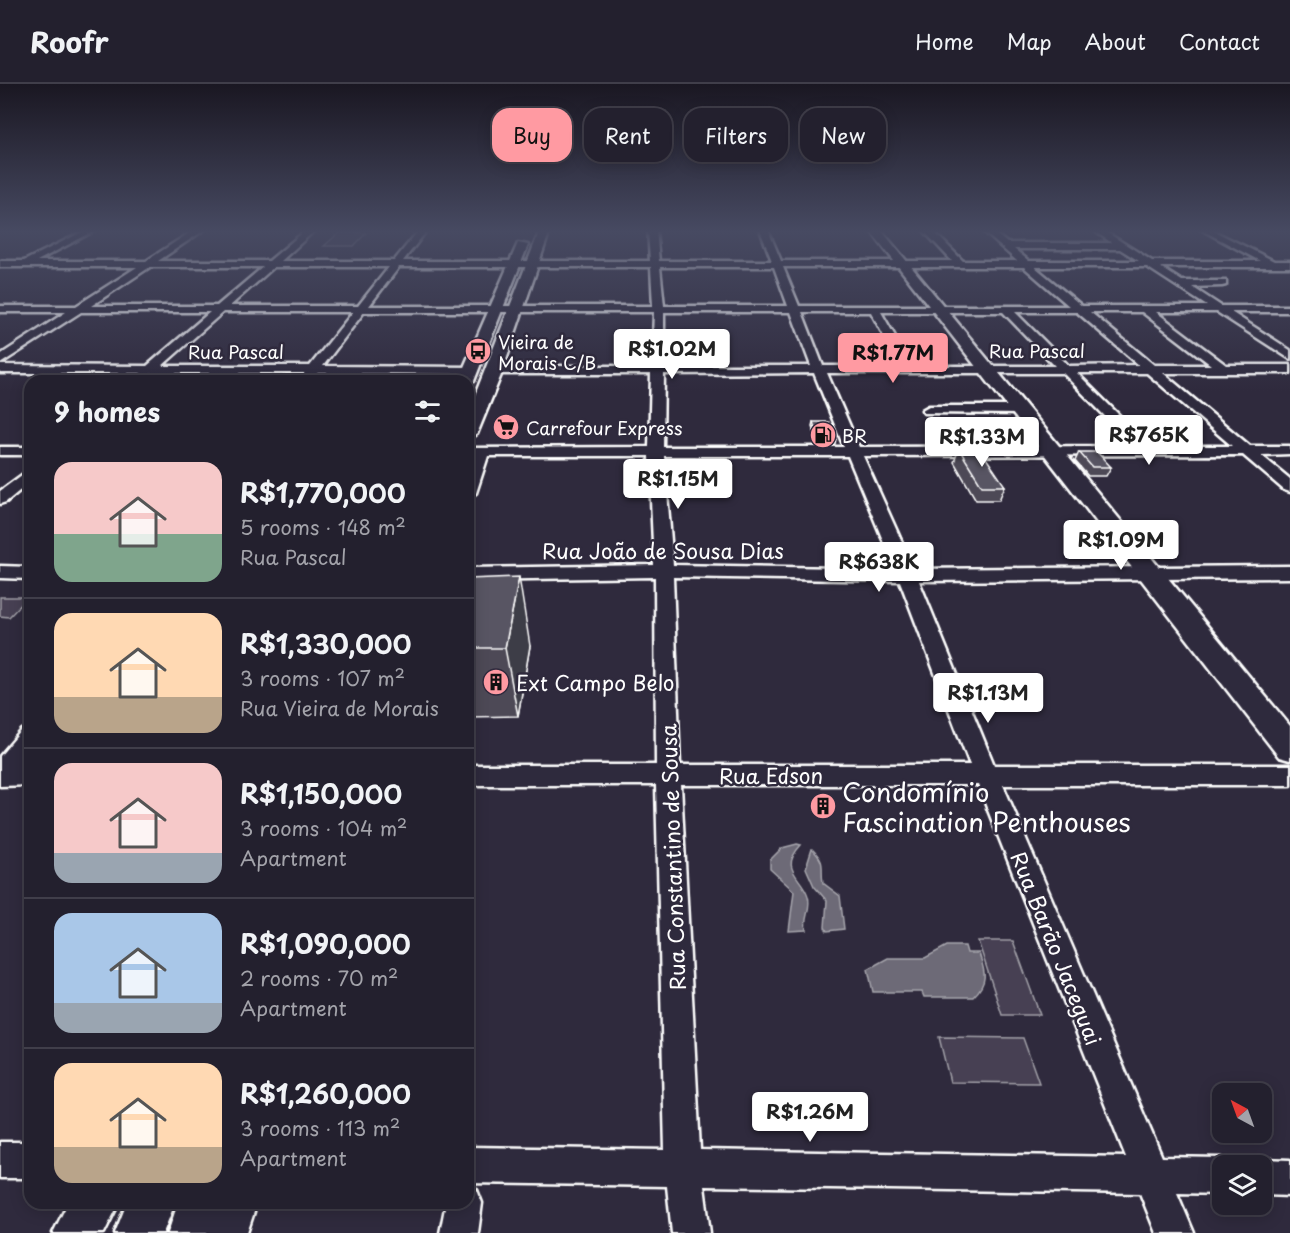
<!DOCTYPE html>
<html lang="en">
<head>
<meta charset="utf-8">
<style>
  body { margin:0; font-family:"Playpen Sans",sans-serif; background:#2f2d3a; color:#f1f3f6; height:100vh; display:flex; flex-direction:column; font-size:22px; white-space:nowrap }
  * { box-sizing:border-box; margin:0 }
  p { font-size:20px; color:#a3a3aa }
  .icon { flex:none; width:33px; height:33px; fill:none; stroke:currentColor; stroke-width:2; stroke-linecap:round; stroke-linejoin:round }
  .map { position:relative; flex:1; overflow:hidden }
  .details { position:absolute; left:24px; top:291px; width:450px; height:834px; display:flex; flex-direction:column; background:#23202e; border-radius:18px; box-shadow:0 3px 15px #0003,0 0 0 2px #403e4a }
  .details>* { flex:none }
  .banner { position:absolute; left:492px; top:24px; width:570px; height:54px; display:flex; gap:12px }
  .needle { width:39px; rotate:319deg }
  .controls { position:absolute; left:1212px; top:999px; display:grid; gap:12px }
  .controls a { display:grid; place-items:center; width:60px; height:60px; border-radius:12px; background:#23202e; box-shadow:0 3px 15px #0003,0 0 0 2px #403e4a; font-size:30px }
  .price { position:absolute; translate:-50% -51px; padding:0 14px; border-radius:6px; background:#fff; color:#222; font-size:20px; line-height:39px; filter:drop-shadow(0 2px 3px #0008) }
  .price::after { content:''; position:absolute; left:50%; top:36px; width:18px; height:14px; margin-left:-9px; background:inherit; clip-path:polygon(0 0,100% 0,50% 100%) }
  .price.on { background:#ff9aa2; color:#111 }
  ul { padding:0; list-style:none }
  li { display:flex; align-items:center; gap:18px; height:150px; padding:0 30px }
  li+li { border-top:2px solid #403e4a }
  li span { display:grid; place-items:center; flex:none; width:168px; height:120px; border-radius:18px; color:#555 }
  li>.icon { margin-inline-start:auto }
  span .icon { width:72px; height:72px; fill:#fffc; stroke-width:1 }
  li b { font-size:26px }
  h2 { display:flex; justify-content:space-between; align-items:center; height:72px; padding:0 30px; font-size:26px }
  .tag { padding:0 21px; border-radius:18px; background:#23202e; box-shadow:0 3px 15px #0003,0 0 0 2px #403e4a; font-size:21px; line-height:54px }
  .tag.on { background:#ff9aa2; color:#111 }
  header { display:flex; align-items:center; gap:36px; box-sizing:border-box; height:84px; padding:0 30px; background:#23202e; border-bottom:2px solid #403e4a }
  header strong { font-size:28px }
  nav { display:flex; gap:33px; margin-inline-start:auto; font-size:21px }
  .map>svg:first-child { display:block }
  .green { fill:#464152; stroke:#a2a0a8; stroke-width:1.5 }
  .water { fill:#6d6a77; stroke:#a7a6ad; stroke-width:1.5 }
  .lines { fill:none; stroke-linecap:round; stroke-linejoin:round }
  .minor-casing { stroke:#fff; stroke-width:5 }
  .major-casing { stroke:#fff; stroke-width:5 }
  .minor { fill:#2f2a3d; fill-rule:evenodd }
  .major { fill:#2f2a3d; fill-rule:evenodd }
  .wall { fill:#4d4956; stroke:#fff; stroke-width:1.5 }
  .shaded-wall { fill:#3e3c46; stroke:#fff; stroke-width:1.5 }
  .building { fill:#595564; stroke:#fff; stroke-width:1.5 }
  .labels { text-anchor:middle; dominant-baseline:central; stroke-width:5; stroke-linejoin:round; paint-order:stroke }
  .far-poi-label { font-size:18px; fill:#fff; stroke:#2f2a3d; text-anchor:start }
  .far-street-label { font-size:18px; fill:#fff; stroke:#2f2a3d }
  .street-label { font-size:21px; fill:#fff; stroke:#2f2a3d }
  .poi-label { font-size:21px; fill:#fff; stroke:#2f2a3d; text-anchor:start }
  .near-poi-label { font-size:26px; fill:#fff; stroke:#2f2a3d; text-anchor:start }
</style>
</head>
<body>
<header>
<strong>Roofr</strong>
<nav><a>Home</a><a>Map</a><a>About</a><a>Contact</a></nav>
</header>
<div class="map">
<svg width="1290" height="1149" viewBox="0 0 1290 1149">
  <rect width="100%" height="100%" fill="#2f2a3d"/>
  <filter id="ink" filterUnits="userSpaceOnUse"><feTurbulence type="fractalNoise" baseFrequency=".0167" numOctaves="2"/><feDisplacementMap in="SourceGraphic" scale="12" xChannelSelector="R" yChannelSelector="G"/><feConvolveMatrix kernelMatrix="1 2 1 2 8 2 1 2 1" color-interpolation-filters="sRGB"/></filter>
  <g filter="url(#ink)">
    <path class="green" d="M340,148L366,149L354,162H324Z
      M0,513H28L9,533L0,532Z
      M978,857H1013L1040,931H1002Z
      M939,953L1023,954L1039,999L950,998Z"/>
    <path class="water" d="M797,760L801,761C778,786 802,792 808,812C812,824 803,834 806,846L789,847L794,807L770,785V776L782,764Z
      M812,765C827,780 820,782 823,799L840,812L844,845L827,847L825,843L827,817L814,802L806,784Z
      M947,862H965L967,869H979C985,888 989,898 973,913H924L922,908H873L868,885L888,874H925Z"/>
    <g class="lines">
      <defs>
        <path id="minor" d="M86,146H96L37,177H146L194,146H204L158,177H269L306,146H315L281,177H394L419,146H427L403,177H650L648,146H656L659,177H772L760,146H768L781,177H952L923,146H932L963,177H1017L982,146H991L1007,159H1112L1093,146H1103L1152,177H1260L1202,146H1212L1274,177H1290V183H1160L1182,197H1226V201L1222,202L1192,203L1221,222H1290V228H1231L1290,266V275L1217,228H1156L1226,281H1290V289H1163L1250,362H1290V370L1261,371L1290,395V408L1284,406L1243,371L863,372L914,485L1290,482V494L919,497L994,681H1290V701H1003L1162,1073L1222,1074L1235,1079L1236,1082H1222V1110L1177,1109L1194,1149H1156L1140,1109L704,1102L710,1149H672L667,1102L468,1099V1063L665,1066L656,701H468V681H656L655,493L468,496V484L654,481L649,372H488L476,409L468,414V386L473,372H468V364L649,363L651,290H495L489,286L495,282H652L654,228H364L323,282L475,283L477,286L471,290L318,289L309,296L305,295L304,289H153L146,293L140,289H0V281L147,282L210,228H81L0,280V271L66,228H0V222H76L137,183H0V177H24ZM1014,165H1120L1139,177H1029ZM150,183H263L217,222H91ZM274,183H389L358,222H230ZM399,183H651L653,222H369ZM660,183H774L788,222H664ZM783,183H1024L1069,222H799ZM1035,183H1147L1207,222H1082ZM223,228H353L310,282H162ZM664,228H791L811,282H664ZM802,228H871L900,282H823ZM881,228H1003L1055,282H912ZM1015,228H1077L1139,281L1069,282ZM1090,228H1142L1211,281H1154ZM814,289L844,363H663L664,290ZM827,289H1063L1134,362L859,363ZM1077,289H1147L1232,362H1150ZM664,372H848L895,485L673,481ZM673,493L900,497L970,681H680ZM681,701H978L1126,1073L700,1066Z
          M929,322H1019L1026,326L1019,330L924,329L922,326Z
          M0,363H30V371H0Z
          M30,385V398L6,418L0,420V407Z
          M0,482L30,483V495L0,494Z
          M30,643V669L21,681H30V701L0,702V672L22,646Z
          M0,1058H30V1094H0Z
          M1262,1075L1290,1076V1112L1262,1111V1082H1249Z
          M468,1102L477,1106L482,1119L478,1149H440L446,1119H468Z"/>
        <path id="major" d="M540,146H550L501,291L477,350L468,356V329Z
          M870,146H881L1290,642V676L1279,673Z
          M518,159L528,161L474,297L468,301V297H458Z
          M68,1119H119L104,1149H53Z
          M127,1119H175L163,1149H115Z
          M178,1119H257L247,1149H168Z"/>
      </defs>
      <use href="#minor" class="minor-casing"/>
      <use href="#major" class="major-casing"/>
      <use href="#minor" class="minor"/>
      <use href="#major" class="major"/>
    </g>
    <path class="wall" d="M813,338L836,355L835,360H818L812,342Z
      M959,365L1005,402L999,416H976L954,378Z
      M1079,368L1111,383L1106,392H1088L1075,377Z
      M468,495L530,562L518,632L468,633Z"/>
    <path class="shaded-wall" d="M519,493L530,562L518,632L505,564Z"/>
    <path class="building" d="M813,338H829L836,355H819Z
      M959,365H980L1005,402H982Z
      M1079,368H1097L1111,383H1092Z
      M519,493L505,564H468V495Z"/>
  </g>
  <linearGradient id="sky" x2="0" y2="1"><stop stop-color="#1a1722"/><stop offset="0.48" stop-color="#474a62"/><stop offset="1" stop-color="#474a62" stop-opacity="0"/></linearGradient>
  <rect width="1290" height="307" fill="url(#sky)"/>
  <defs>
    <symbol id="bus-disc" viewBox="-11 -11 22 22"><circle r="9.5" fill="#ff9aa2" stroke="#2f2a3d"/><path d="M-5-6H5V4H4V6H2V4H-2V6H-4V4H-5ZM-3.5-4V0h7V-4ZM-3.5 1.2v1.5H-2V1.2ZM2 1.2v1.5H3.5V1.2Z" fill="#111"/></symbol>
    <symbol id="supermarket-disc" viewBox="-11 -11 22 22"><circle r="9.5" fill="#ff9aa2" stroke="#2f2a3d"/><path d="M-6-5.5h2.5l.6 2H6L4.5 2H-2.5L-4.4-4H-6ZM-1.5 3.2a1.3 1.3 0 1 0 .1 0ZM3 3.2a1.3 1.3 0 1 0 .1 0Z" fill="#111"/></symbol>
    <symbol id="fuel-disc" viewBox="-11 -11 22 22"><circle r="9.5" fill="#ff9aa2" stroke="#2f2a3d"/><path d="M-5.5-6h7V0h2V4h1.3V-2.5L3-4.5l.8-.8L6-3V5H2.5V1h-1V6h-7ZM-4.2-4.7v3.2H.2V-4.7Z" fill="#111"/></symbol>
    <symbol id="building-disc" viewBox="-11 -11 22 22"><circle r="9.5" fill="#ff9aa2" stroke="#2f2a3d"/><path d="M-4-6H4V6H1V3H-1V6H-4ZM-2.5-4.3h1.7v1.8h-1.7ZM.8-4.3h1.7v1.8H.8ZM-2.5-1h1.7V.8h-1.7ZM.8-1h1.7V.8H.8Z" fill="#111"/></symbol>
  </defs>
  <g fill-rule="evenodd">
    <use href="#bus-disc" x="463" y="252" width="30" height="30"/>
    <use href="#supermarket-disc" x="491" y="328" width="30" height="30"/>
    <use href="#fuel-disc" x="808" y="336" width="30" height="30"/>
    <use href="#building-disc" x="481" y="583" width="30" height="30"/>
    <use href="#building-disc" x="808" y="707" width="30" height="30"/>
  </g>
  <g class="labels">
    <g class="far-poi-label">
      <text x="498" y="257">Vieira de<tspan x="498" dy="21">Morais C/B</tspan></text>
      <text x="526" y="343">Carrefour Express</text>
      <text x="842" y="351">BR</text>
    </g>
    <g class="far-street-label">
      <text x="1037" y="266">Rua Pascal</text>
      <text x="236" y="267">Rua Pascal</text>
    </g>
    <g class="street-label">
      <text x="663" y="466">Rua João de Sousa Dias</text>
      <text x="771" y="691">Rua Edson</text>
      <text transform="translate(672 773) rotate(-92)">Rua Constantino de Sousa</text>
      <text transform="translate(1057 864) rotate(68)">Rua Barão Jaceguai</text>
    </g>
    <g class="poi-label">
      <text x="516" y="598">Ext Campo Belo</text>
    </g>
    <g class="near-poi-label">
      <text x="842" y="707">Condomínio<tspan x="842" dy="30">Fascination Penthouses</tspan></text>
    </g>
  </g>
</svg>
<div class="controls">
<a><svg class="needle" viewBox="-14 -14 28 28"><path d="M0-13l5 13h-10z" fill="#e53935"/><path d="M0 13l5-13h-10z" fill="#a3a3aa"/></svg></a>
<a><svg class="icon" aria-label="layers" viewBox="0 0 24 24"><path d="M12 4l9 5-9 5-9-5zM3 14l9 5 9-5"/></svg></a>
</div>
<b class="price" style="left:672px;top:296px">R$1.02M</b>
<b class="price on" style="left:893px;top:300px">R$1.77M</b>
<b class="price" style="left:1149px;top:382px">R$765K</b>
<b class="price" style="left:982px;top:384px">R$1.33M</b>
<b class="price" style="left:678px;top:426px">R$1.15M</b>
<b class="price" style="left:1121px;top:487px">R$1.09M</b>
<b class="price" style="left:879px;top:509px">R$638K</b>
<b class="price" style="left:988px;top:640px">R$1.13M</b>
<b class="price" style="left:810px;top:1059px">R$1.26M</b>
<div class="banner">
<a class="tag on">Buy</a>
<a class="tag">Rent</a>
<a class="tag">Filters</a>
<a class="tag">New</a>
</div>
<section class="details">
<h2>9 homes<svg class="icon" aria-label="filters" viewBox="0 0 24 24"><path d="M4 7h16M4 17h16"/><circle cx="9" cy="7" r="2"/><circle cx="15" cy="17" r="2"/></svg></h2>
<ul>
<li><span style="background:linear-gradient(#f6c9c9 60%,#7fa58c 0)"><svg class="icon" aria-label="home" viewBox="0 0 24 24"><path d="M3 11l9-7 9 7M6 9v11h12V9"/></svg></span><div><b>R$1,770,000</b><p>5 rooms · 148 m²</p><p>Rua Pascal</p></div></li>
<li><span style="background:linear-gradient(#ffd9b3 70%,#b9a48a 0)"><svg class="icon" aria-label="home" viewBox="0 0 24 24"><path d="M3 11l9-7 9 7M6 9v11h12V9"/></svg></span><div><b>R$1,330,000</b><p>3 rooms · 107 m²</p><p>Rua Vieira de Morais</p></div></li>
<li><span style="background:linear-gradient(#f6c9c9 75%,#9aa5b1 0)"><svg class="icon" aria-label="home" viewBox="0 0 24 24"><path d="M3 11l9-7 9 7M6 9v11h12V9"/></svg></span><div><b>R$1,150,000</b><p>3 rooms · 104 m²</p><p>Apartment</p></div></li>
<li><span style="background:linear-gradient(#a9c7e8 75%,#9aa5b1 0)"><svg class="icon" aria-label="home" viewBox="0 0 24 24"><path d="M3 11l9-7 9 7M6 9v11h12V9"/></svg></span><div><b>R$1,090,000</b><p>2 rooms · 70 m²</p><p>Apartment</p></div></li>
<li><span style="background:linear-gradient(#ffd9b3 70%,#b9a48a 0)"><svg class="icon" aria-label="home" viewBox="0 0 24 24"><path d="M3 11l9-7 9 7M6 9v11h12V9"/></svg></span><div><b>R$1,260,000</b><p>3 rooms · 113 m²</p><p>Apartment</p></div></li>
</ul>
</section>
</div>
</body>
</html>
